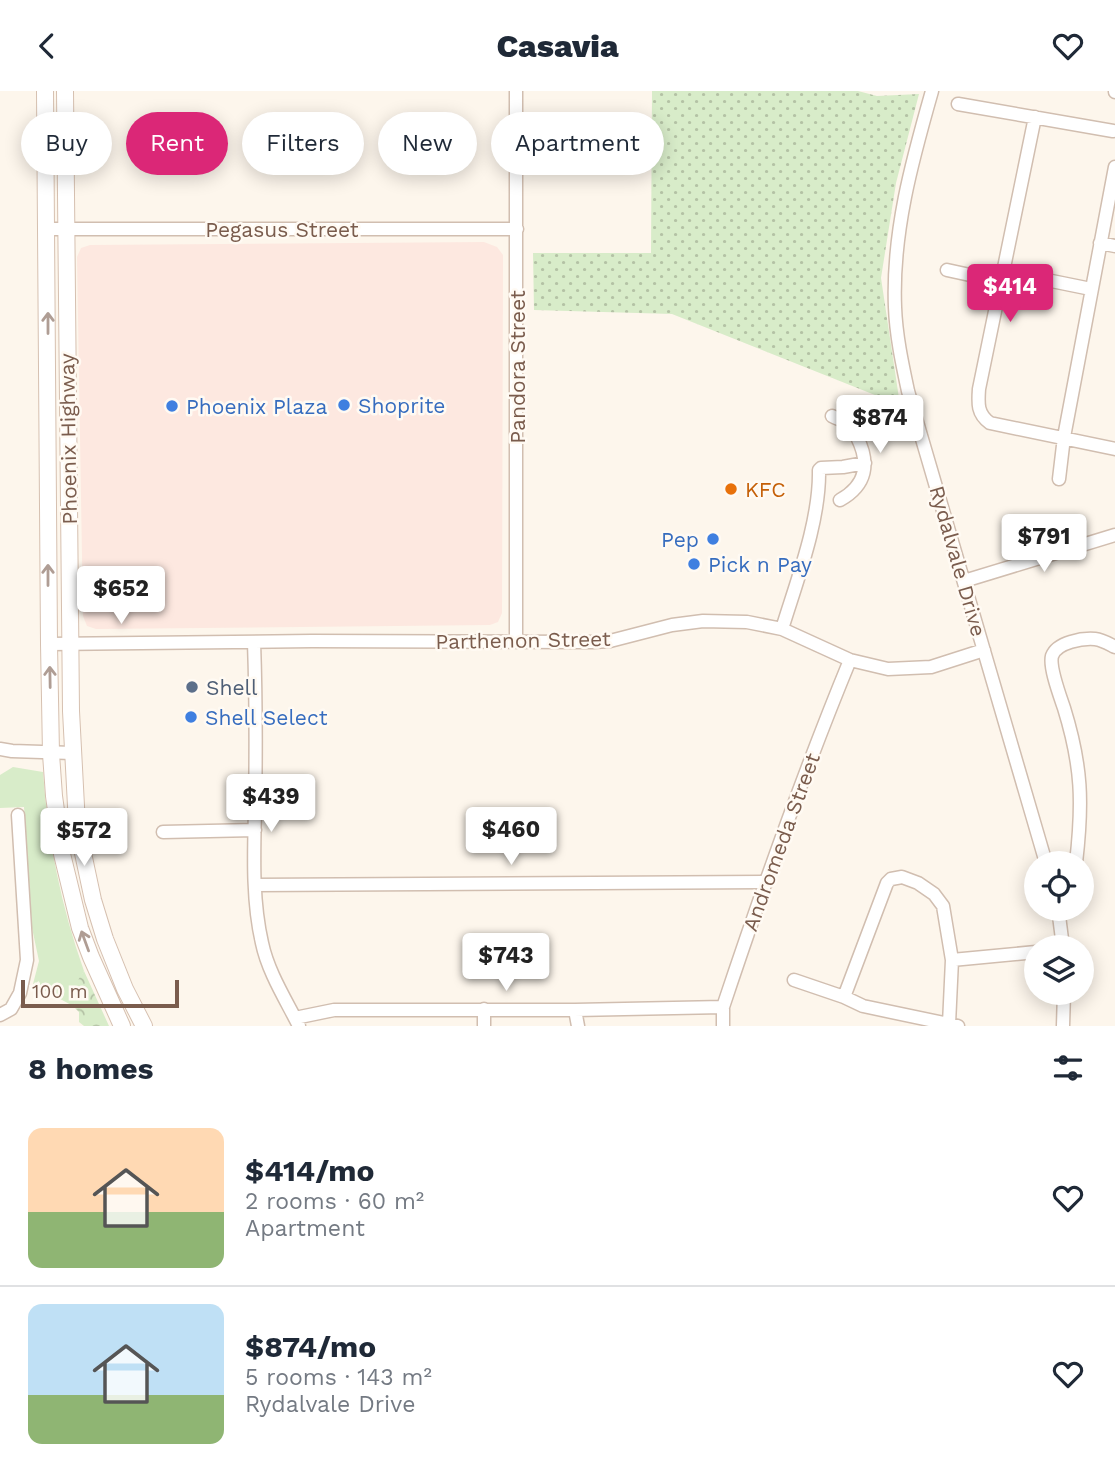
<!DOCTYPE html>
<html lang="en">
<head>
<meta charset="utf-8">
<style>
  body { margin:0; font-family:"Work Sans",sans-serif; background:#f6f6f7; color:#1f2937; height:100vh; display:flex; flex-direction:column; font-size:26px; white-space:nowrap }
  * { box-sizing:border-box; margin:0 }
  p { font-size:23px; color:#747a83 }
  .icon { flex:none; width:38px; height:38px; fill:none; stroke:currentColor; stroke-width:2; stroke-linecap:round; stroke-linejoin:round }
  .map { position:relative; height:935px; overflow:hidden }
  .drawer { display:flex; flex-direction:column; background:#fff; flex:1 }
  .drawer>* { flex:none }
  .banner { position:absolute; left:21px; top:21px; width:700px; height:63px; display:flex; gap:14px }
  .fabs { position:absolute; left:1024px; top:760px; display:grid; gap:14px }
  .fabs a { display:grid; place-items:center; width:70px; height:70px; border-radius:50%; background:#fff; box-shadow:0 4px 18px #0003; font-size:35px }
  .scale { position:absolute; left:21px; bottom:18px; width:158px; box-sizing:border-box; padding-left:7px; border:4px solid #7a5c4d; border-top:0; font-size:19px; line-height:24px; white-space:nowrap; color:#7a5c4d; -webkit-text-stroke:5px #fffaf3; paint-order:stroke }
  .price { position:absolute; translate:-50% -60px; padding:0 16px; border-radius:7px; background:#fff; color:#222; font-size:23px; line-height:46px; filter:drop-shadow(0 2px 4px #0008) }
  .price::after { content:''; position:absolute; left:50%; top:42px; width:21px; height:16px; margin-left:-10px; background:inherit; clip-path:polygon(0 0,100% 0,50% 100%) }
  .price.selected { background:#db2777; color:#fff }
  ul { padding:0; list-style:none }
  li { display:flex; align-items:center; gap:21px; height:175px; padding:0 28px }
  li+li { border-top:2px solid #e0e1e3 }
  li span { display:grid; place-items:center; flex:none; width:196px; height:140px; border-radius:14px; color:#555 }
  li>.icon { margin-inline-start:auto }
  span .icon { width:84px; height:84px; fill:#fffc; stroke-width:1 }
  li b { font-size:30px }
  h2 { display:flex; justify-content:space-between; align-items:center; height:84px; padding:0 28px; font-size:30px }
  .chip { padding:0 24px; border-radius:32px; background:#fff; box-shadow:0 4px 18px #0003; font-size:24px; line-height:63px }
  .chip.selected { background:#db2777; color:#fff }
  header { display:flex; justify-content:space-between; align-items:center; height:91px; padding:0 28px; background:#fff; font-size:32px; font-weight:800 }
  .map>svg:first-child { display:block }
  .commercial { fill:#fde8e0 }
  .grass { fill:#d8ecc9 }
  .forest { fill:url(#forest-crowns) }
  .park { fill:url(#park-dots) }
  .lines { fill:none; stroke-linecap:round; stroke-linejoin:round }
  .minor-casing { stroke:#d1beb0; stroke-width:15 }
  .secondary-casing { stroke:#d6c0b0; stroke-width:18 }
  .minor { stroke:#fff; stroke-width:12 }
  .secondary { stroke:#fff; stroke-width:16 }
  .oneway { stroke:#af9d94 }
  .shop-dot { fill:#3f7fe0; stroke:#fffaf3; stroke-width:2.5 }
  .food-dot { fill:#e8710a; stroke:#fffaf3; stroke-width:2.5 }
  .service-dot { fill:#5c6f8a; stroke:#fffaf3; stroke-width:2.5 }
  .labels { text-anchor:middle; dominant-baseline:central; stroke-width:5; stroke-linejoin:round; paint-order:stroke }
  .street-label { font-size:21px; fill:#7a5c4d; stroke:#fffaf3 }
  .shop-label { font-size:21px; fill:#366cbe; stroke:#fffaf3; text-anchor:start }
  .food-label { font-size:21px; fill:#c56008; stroke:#fffaf3; text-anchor:start }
  .service-label { font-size:21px; fill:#4e5e75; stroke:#fffaf3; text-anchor:start }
</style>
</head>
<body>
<header><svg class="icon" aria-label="back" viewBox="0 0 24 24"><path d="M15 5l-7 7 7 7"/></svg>Casavia<svg class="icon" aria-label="heart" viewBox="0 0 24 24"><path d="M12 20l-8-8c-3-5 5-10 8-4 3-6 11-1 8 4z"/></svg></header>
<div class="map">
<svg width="1115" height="935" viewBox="0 0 1115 935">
  <defs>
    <pattern id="forest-crowns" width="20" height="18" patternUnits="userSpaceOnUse" patternTransform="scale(1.75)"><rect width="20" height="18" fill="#d8ecc9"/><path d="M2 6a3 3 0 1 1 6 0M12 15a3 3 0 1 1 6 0" fill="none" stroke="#b4c2a5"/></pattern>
    <pattern id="park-dots" width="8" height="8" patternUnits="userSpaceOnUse" patternTransform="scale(1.75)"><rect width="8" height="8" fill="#d8ecc9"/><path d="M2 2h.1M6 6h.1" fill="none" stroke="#b4c2a5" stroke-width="1.8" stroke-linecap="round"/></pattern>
  </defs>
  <rect width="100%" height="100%" fill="#fdf6ec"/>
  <path class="commercial" d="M484,151L497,156L503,164V169L502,522L498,531L490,534L96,538L87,535L83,525L77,166L81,157L90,154Z"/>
  <path class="grass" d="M13,676L43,681C48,750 61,815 84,880L79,889L81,899L80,909L75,912L73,915L33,893L39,870L32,837L24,716L0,717V684Z"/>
  <path class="forest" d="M84,880L109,935H84L79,931V921L73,915L75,911L80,909L81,899L78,889Z"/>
  <path class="park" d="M652,0H858L877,5L919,3L896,92L881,187L900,314L672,223L534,219L533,162H651Z"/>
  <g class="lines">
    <defs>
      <path id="minor" d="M932,0C912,70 892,142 895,216C896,244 902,272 908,300L1046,772
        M1115,0V1
        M958,13L1113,40
        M1035,26L979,298C978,312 977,323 990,332L1115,358
        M47,138H517
        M1100,152L1115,155
        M947,179L1002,191
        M1027,185L1091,198
        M832,325C837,328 843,329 847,332C852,335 854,341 857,346C870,372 867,394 840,409
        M1059,388L1064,346L1115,76
        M964,490L1115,444
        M782,538C797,489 820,430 819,379L821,377L843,376L865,372
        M254,551C256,607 256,662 255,718C254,762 252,809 262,852C268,881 286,909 299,935
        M516,551V0
        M49,553L312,550L593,551L610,550L672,534L703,530L747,531L782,538L850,569L888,578L931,576L984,559
        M0,658L12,660L72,662
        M163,741L255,739
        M1076,772C1083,712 1082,675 1064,617C1060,605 1049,576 1052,565C1057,551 1083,547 1095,548C1103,549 1109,553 1115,556
        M255,794L767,791
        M1058,817L1063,856
        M952,869L1036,861
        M794,889L844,906L863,915L958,935
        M844,906L887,792L891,788L902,786L918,792L934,803L943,815L952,869L949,933
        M484,918V935
        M575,919L578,935
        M0,924L11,918L20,902L27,869L18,724
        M295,927L334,919H575L723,916
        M723,935V916C762,799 803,683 850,569
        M1063,935L1064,901"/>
      <path id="secondary" d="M45,0L49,553L51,663L54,705L62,763L80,837L91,866L122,935
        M65,0L71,620L77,734L93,809L105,848L125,898L144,935"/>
    </defs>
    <use href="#minor" class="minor-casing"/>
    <use href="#secondary" class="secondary-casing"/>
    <use href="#minor" class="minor"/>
    <use href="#secondary" class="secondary"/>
  </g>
  <defs><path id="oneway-shaft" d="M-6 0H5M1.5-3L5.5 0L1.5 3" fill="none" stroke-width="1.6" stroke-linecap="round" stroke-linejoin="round" transform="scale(1.75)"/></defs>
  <g class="oneway">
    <use href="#oneway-shaft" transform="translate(48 232) rotate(-90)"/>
    <use href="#oneway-shaft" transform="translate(48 484) rotate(-90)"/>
    <use href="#oneway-shaft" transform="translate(50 586) rotate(-91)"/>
    <use href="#oneway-shaft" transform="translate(85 850) rotate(-110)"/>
  </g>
  <g class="shop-dot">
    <circle cx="344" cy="314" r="7"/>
    <circle cx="172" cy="315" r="7"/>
    <circle cx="713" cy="448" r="7"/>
    <circle cx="694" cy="473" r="7"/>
    <circle cx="191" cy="626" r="7"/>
  </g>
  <circle class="food-dot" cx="731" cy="398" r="7"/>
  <circle class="service-dot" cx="192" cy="596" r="7"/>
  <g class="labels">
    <g class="street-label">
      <text x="282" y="138">Pegasus Street</text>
      <text transform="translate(517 276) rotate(-90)">Pandora Street</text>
      <text transform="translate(68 348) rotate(-91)">Phoenix Highway</text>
      <text transform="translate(958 470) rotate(74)">Rydalvale Drive</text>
      <text transform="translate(523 549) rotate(-1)">Parthenon Street</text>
      <text transform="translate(781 751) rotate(-70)">Andromeda Street</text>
    </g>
    <g class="shop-label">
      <text x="358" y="314">Shoprite</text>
      <text x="186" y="315">Phoenix Plaza</text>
      <text x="699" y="448" text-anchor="end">Pep</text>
      <text x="708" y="473">Pick n Pay</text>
      <text x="205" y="626">Shell Select</text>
    </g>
    <g class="food-label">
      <text x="745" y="398">KFC</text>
    </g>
    <g class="service-label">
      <text x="206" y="596">Shell</text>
    </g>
  </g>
</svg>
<div class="fabs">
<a><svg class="icon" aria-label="locate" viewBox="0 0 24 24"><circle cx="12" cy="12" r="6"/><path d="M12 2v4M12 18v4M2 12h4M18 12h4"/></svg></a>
<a><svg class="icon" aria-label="layers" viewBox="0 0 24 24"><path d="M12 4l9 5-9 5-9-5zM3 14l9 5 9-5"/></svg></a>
</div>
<div class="scale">100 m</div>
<b class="price selected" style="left:1010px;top:233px">$414</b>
<b class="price" style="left:880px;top:364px">$874</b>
<b class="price" style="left:1044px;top:483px">$791</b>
<b class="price" style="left:121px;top:535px">$652</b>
<b class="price" style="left:271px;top:743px">$439</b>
<b class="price" style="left:511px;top:776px">$460</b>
<b class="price" style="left:84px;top:777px">$572</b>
<b class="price" style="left:506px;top:902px">$743</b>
<div class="banner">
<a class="chip">Buy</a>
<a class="chip selected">Rent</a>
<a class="chip">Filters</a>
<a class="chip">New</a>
<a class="chip">Apartment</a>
</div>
</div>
<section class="drawer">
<h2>8 homes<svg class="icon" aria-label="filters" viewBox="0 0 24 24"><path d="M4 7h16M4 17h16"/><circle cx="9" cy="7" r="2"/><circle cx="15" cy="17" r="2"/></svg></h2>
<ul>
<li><span style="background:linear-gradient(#ffd9b3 60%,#8fb573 0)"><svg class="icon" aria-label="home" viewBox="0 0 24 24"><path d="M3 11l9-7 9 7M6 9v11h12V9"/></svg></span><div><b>$414/mo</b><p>2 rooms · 60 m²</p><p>Apartment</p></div><svg class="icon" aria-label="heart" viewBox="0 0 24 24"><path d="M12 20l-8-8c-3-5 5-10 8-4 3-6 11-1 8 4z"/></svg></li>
<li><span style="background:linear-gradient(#bfe0f5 65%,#8fb573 0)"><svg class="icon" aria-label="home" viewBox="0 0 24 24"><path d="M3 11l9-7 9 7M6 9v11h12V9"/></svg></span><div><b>$874/mo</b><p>5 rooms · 143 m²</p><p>Rydalvale Drive</p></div><svg class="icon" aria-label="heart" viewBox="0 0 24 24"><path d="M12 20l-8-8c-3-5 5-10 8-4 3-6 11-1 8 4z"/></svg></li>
</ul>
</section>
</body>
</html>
